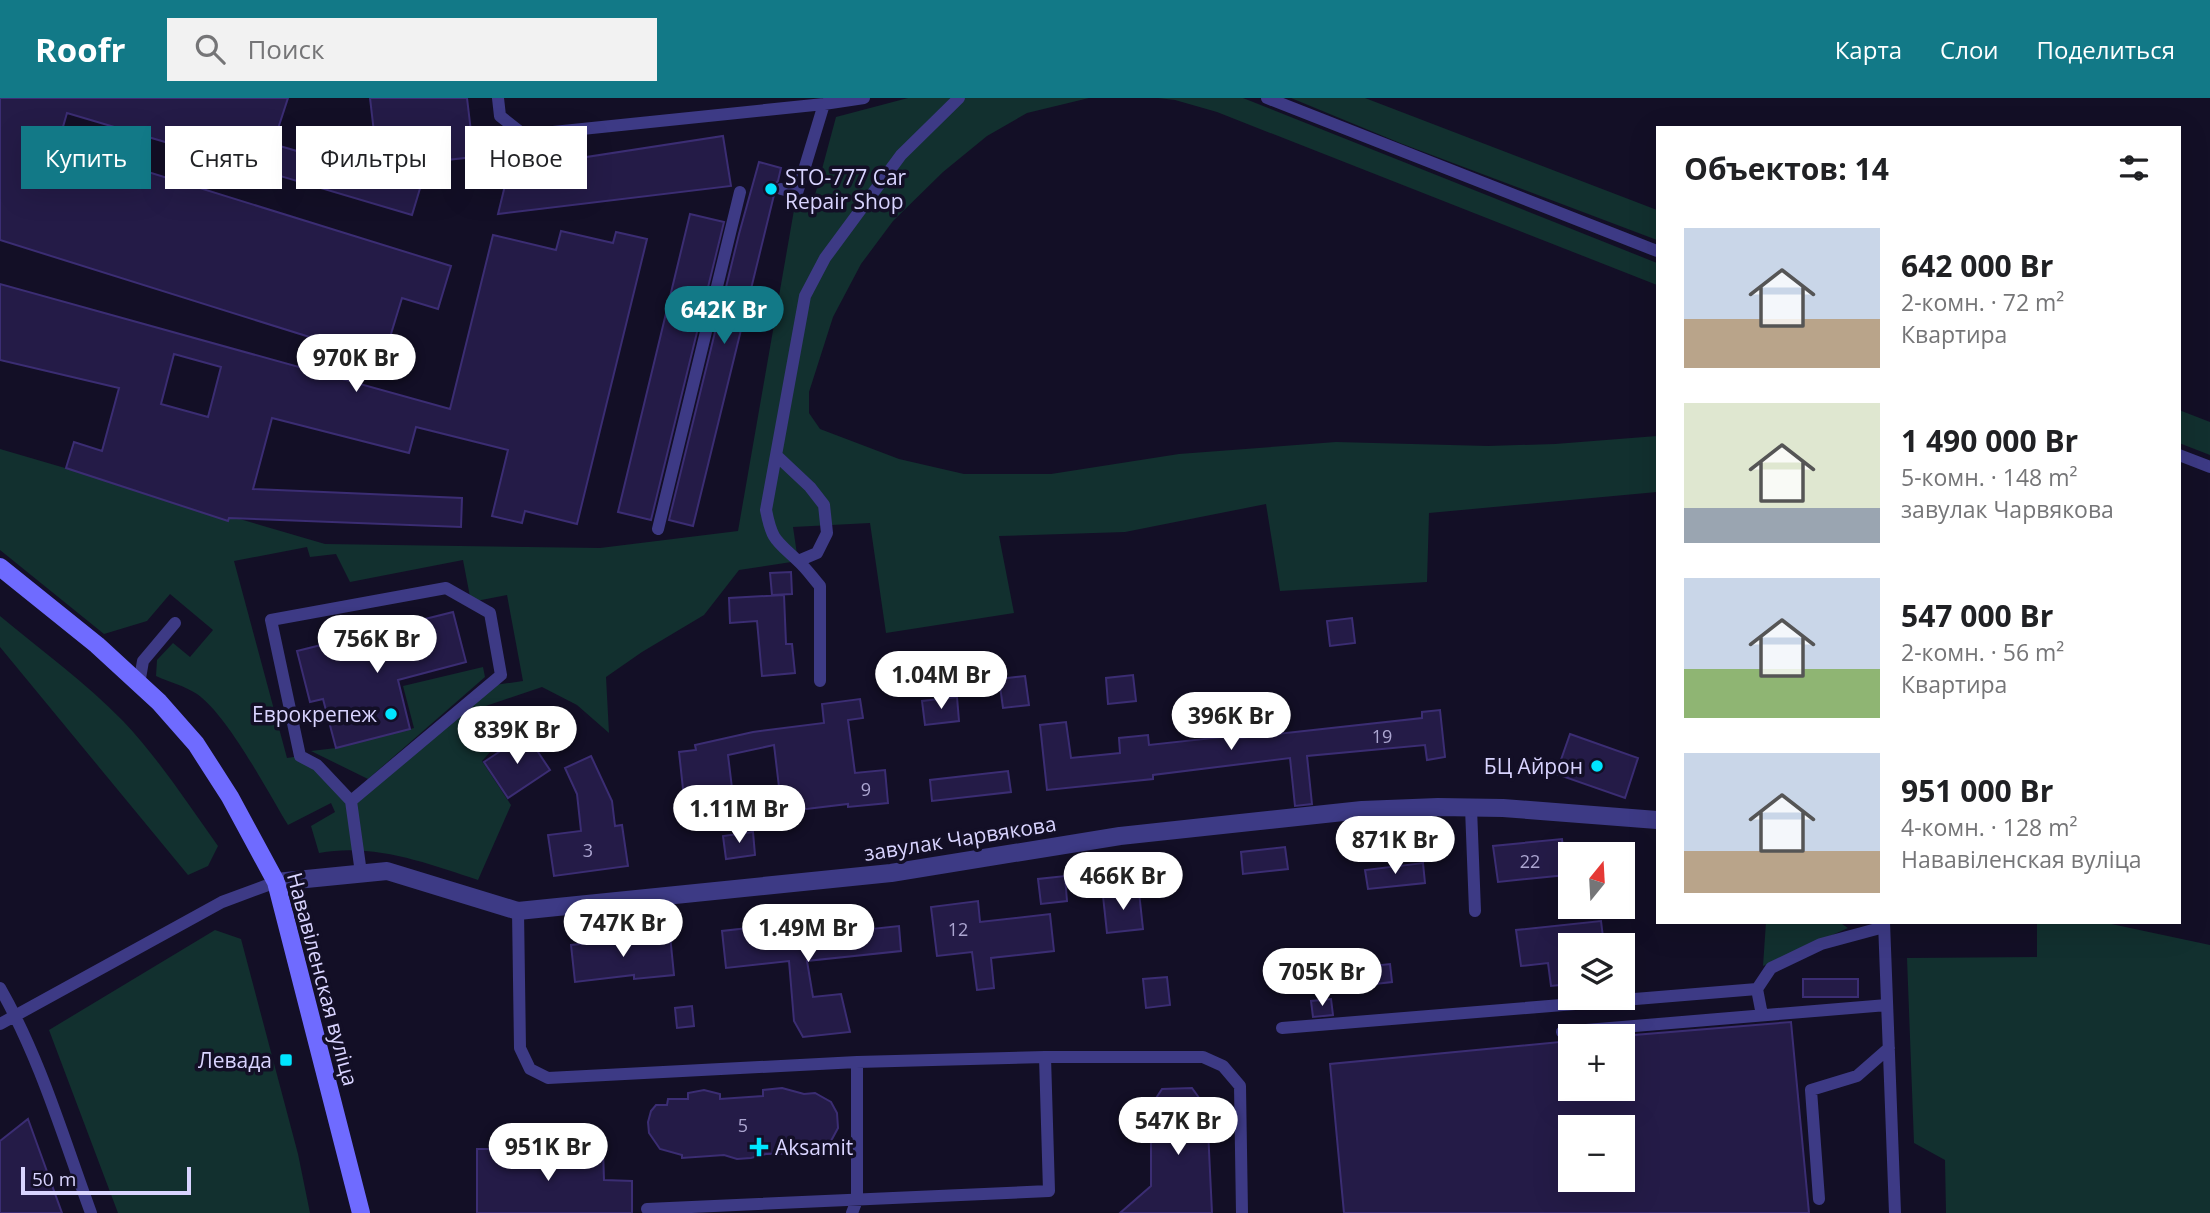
<!DOCTYPE html>
<html lang="ru">
<head>
<meta charset="utf-8">
<style>
  body { margin:0; font-family:"Open Sans",sans-serif; background:#f2f2f2; color:#202124; height:100vh; display:flex; flex-direction:column; font-size:26px; white-space:nowrap }
  * { box-sizing:border-box; margin:0 }
  p { font-size:23px; color:#757577 }
  .icon { flex:none; width:38px; height:38px; fill:none; stroke:currentColor; stroke-width:2; stroke-linecap:round; stroke-linejoin:round }
  .map { position:relative; flex:1; overflow:hidden }
  .side { position:absolute; left:1656px; top:28px; width:525px; height:798px; display:flex; flex-direction:column; background:#fff; border-radius:0px; box-shadow:0 7px 28px #0002 }
  .side>* { flex:none }
  .top-card { position:absolute; left:21px; top:28px; width:665px; height:63px; display:flex; gap:14px }
  .needle { width:46px; rotate:18deg }
  .fabs { position:absolute; left:1558px; top:744px; display:grid; gap:14px }
  .fabs a { display:grid; place-items:center; width:77px; height:77px; border-radius:0px; background:#fff; box-shadow:0 7px 28px #0002; font-size:35px }
  .scale { position:absolute; left:21px; bottom:18px; width:170px; box-sizing:border-box; padding-left:7px; border:4px solid #d9d4ff; border-top:0; font-size:19px; line-height:24px; white-space:nowrap; color:#d9d4ff; -webkit-text-stroke:5px #130f26; paint-order:stroke }
  .price { position:absolute; translate:-50% -60px; padding:0 16px; border-radius:24px; background:#fff; color:#222; font-size:23px; line-height:46px; filter:drop-shadow(0 2px 4px #0008) }
  .price::after { content:''; position:absolute; left:50%; top:42px; width:21px; height:16px; margin-left:-10px; background:inherit; clip-path:polygon(0 0,100% 0,50% 100%) }
  .price.current { background:#127987; color:#fff }
  ul { padding:0; list-style:none }
  li { display:flex; align-items:center; gap:21px; height:175px; padding:0 28px }
  li span { display:grid; place-items:center; flex:none; width:196px; height:140px; border-radius:0px; color:#555 }
  li>.icon { margin-inline-start:auto }
  span .icon { width:84px; height:84px; fill:#fffc; stroke-width:1 }
  li b { font-size:30px }
  h2 { display:flex; justify-content:space-between; align-items:center; height:84px; padding:0 28px; font-size:30px }
  .chip { padding:0 24px; border-radius:0px; background:#fff; box-shadow:0 7px 28px #0002; font-size:24px; line-height:63px }
  .chip.current { background:#127987; color:#fff }
  header { display:flex; align-items:center; gap:42px; box-sizing:border-box; height:98px; padding:0 35px; background:#127987; color:#fff }
  header strong { font-size:33px }
  nav { display:flex; gap:38px; margin-inline-start:auto; font-size:24px }
  .search { width:490px; height:63px; background:#f2f2f2; display:flex; align-items:center; gap:18px; box-sizing:border-box; padding:0 24px; border-radius:0px; color:#757577; font-size:26px }
  .map>svg:first-child { display:block }
  .green { fill:#12302f; fill-rule:evenodd }
  .building { fill:#241b47; stroke:#3b2d73; stroke-width:2; fill-rule:evenodd }
  .lines { fill:none; stroke-linecap:round; stroke-linejoin:round }
  .lane { stroke:#3d3a85; stroke-width:12 }
  .street { stroke:#3d3a85; stroke-width:18 }
  .secondary { stroke:#6f6bff; stroke-width:18 }
  .poi-dot { fill:#00e5ff; stroke:#130f26; stroke-width:2.5 }
  .labels { text-anchor:middle; dominant-baseline:central; stroke-width:7; stroke-linejoin:round; paint-order:stroke }
  .number-label { font-size:18px; fill:#aca6d1 }
  .poi-label { font-size:21px; fill:#d9d4ff; stroke:#130f26; text-anchor:end }
  .street-label { font-size:21px; fill:#d9d4ff; stroke:#130f26 }
</style>
</head>
<body>
<header>
<strong>Roofr</strong>
<div class="search"><svg class="icon" aria-label="search" viewBox="0 0 24 24"><circle cx="10" cy="10" r="6"/><path d="M15 15l6 6"/></svg>Поиск</div>
<nav><a>Карта</a><a>Слои</a><a>Поделиться</a></nav>
</header>
<div class="map">
<svg width="2210" height="1115" viewBox="0 0 2210 1115">
  <rect width="100%" height="100%" fill="#130f26"/>
  <path class="green" d="M908,0H1089L1027,15L987,38L943,74L893,123L861,166L833,219L809,294V315L820,331L899,361L964,376H1051L1179,356L1336,344L1488,348L1555,346L1657,338V394L1429,415L1427,484L1280,493L1266,406L1125,434L999,438L1014,515L886,535L870,425L793,429L798,463L739,472L704,517L642,554L606,579L609,635L577,607L542,589L477,611L491,653L482,663L511,707L478,782C426,765 374,745 319,755L311,728L335,714L331,705L288,727C267,693 229,619 197,596C185,588 169,584 156,578L157,562L173,545L190,559L213,532L170,496L147,523L104,536L0,452V351L325,446L600,450L738,433L794,112H811L836,19ZM307,449L310,459L336,456L350,484L463,462L471,504L507,497L523,583L488,588L351,703L300,658L287,660L234,463Z
    M1158,0H1243L1657,165V187L1217,14L1175,2Z
    M1291,0H1365L1657,112V142L1400,45Z
    M2179,312L2210,324V357L2179,345Z
    M0,518C41,552 86,585 123,623C159,661 188,706 218,748L208,768L188,777L0,549Z
    M483,569L485,579L368,681L311,653L336,650L414,630L403,588Z
    M1766,824H1839L1848,830L1763,868Z
    M2037,824H2102L2210,847V1115H1946L1945,1062L1914,1045L1907,860L2037,859Z
    M215,832L241,841L298,1056L310,1115H118L49,932Z"/>
  <path class="building" d="M0,0H288L273,46L379,77L370,0H467L474,59L428,64L412,117L67,15L58,46L451,168L438,211L402,200L383,262L0,142Z
    M723,38L731,88L498,116L509,71Z
    M759,64L781,70L778,83L772,90L774,97L693,428L669,422L739,136Z
    M690,116L724,124L651,422L618,414Z
    M561,133L613,145L616,134L647,141L577,426L525,413L522,425L492,418L508,352L416,329L409,355L272,320L253,391L462,400L461,429L229,420L228,423L66,370L74,344L102,353L119,290L0,262V186L450,311L493,137L556,152ZM174,256L221,269L208,319L161,306Z
    M791,474L792,496L772,497L770,475Z
    M784,497L786,546H792L795,575L762,578L757,523L730,525L729,500Z
    M453,514L466,564L398,582L410,631L336,650L323,601L310,604L297,553Z
    M1352,520L1355,545L1330,548L1327,523Z
    M1133,577L1136,603L1108,606L1106,580Z
    M1025,578L1029,607L1003,610L999,581Z
    M957,599L959,623L925,627L922,603Z
    M860,601L863,620L848,622L855,675L885,672L888,705L848,709V706L782,714L774,647L728,657L736,723L687,728L679,654L696,652L695,647L753,634L824,625L822,606Z
    M1440,612L1445,659L1427,662L1425,647L1307,658L1312,706L1295,708L1290,660L1153,677V681L1047,692L1040,627L1066,624L1071,660L1120,655L1119,640L1148,637L1149,647L1231,638V641L1422,620V614Z
    M526,636L550,672L508,700L484,664Z
    M1570,636L1638,660L1625,700L1556,676Z
    M591,658L612,703L615,728L622,727L628,768L554,778L548,737L581,733L577,696L565,670Z
    M1008,673L1011,694L932,703L930,682Z
    M753,734L755,757L726,761L723,738Z
    M1562,741L1566,777L1498,784L1493,748Z
    M1285,749L1288,771L1243,776L1241,754Z
    M1423,765L1425,785L1368,791L1365,772Z
    M1065,778L1067,803L1041,806L1038,781Z
    M1139,794L1143,831L1107,835L1103,798Z
    M978,803L980,824L1050,816L1054,853L991,860L994,890L977,892L972,854L937,858L931,809Z
    M799,817L802,832L843,827L844,834L899,828L901,853L807,863L813,899L841,896L850,934L803,939L794,923L789,863L726,870L722,833L776,827L777,834L787,833L786,818Z
    M1601,823L1604,847H1570V886L1551,888L1548,865L1521,868L1516,832Z
    M670,837L674,877L634,881V877L575,884L571,847Z
    M1390,866L1392,884L1357,888L1355,870Z
    M1167,879L1170,907L1146,910L1143,881Z
    M1803,881H1858V899H1803Z
    M1331,901L1333,917L1313,919L1311,903Z
    M692,908L694,928L677,930L675,910Z
    M1791,924L1809,1115H1344L1330,966L1570,943V990H1622V938ZM1570,1029H1622V1082H1570Z
    M782,990L804,996L815,995L831,1004L837,1015L838,1030L831,1043L823,1048H807L808,1055L766,1056L751,1060L737,1061L724,1057L682,1060V1057L660,1051L649,1035L648,1024L651,1013L656,1007H667L668,1001H688V995L704,992L720,996V1001L763,998V992Z
    M1192,990L1207,1011L1212,1115H1120L1151,1088V1008L1162,991Z
    M28,1021L62,1115H0V1043Z
    M477,1051H603L604,1082L632,1083V1115H477Z"/>
  <g class="lines">
    <path class="lane" d="M498,0L500,18L524,37L824,6L864,0
      M1267,0L1657,153
      M781,91L797,95L824,6
      M776,357L810,389L824,407L827,435L817,455L798,463
      M2179,357L2210,369
      M658,431L740,94
      M820,583V488C813,480 806,470 798,463C776,442 772,443 766,412L805,198L825,160L901,57L959,0
      M139,586L143,563L175,525
      M351,703L501,577L490,515L446,490L271,522L300,658L317,667L351,703L361,775
      M1471,710L1475,813
      M518,813L520,950L530,971L548,980L857,964L1045,959L1049,1093L647,1111
      M1884,824L1895,1115
      M0,890C40,960 63,1039 91,1115
      M1757,891L1762,917
      M0,926L222,804L276,784
      M1282,930L1757,891L1771,870L1821,846L1884,829
      M1562,934L1887,907
      M1045,959H1203L1223,968L1240,988L1242,1115
      M1819,1101L1811,992L1857,978L1889,950
      M852,1115L857,1102V964"/>
    <path class="street" d="M276,784L387,773L518,813L891,775L1120,738L1362,712L1438,709L1503,710L1657,722"/>
    <path class="secondary" d="M0,469L97,547L159,604L196,646L230,699L276,784L361,1115"/>
  </g>
  <g class="poi-dot">
    <circle cx="771" cy="91" r="7"/>
    <circle cx="391" cy="616" r="7"/>
    <circle cx="1597" cy="668" r="7"/>
    <rect x="279" y="955" width="14" height="14" rx="3.5"/>
    <path d="M755.5 1038.5h7v7h7v7h-7v7h-7v-7h-7v-7h7z"/>
  </g>
  <g class="labels">
    <g class="number-label">
      <text x="1382" y="638">19</text>
      <text x="866" y="691">9</text>
      <text x="588" y="752">3</text>
      <text x="1530" y="763">22</text>
      <text x="958" y="831">12</text>
      <text x="743" y="1027">5</text>
    </g>
    <g class="poi-label">
      <text x="785" y="79" text-anchor="start">STO-777 Car<tspan x="785" dy="24">Repair Shop</tspan></text>
      <text x="377" y="616">Еврокрепеж</text>
      <text x="1583" y="668">БЦ Айрон</text>
      <text x="272" y="962">Левада</text>
      <text x="775" y="1049" text-anchor="start">Aksamit</text>
    </g>
    <g class="street-label">
      <text transform="translate(960 740) rotate(-9)">завулак Чарвякова</text>
      <text transform="translate(323 881) rotate(75)">Нававіленская вуліца</text>
    </g>
  </g>
</svg>
<div class="fabs">
<a><svg class="needle" viewBox="-14 -14 28 28"><path d="M0-13l5 13h-10z" fill="#e53935"/><path d="M0 13l5-13h-10z" fill="#757577"/></svg></a>
<a><svg class="icon" aria-label="layers" viewBox="0 0 24 24"><path d="M12 4l9 5-9 5-9-5zM3 14l9 5 9-5"/></svg></a>
<a>+</a>
<a>−</a>
</div>
<div class="scale">50 m</div>
<b class="price current" style="left:724px;top:248px">642K Br</b>
<b class="price" style="left:356px;top:296px">970K Br</b>
<b class="price" style="left:377px;top:577px">756K Br</b>
<b class="price" style="left:941px;top:613px">1.04M Br</b>
<b class="price" style="left:1231px;top:654px">396K Br</b>
<b class="price" style="left:517px;top:668px">839K Br</b>
<b class="price" style="left:739px;top:747px">1.11M Br</b>
<b class="price" style="left:1395px;top:778px">871K Br</b>
<b class="price" style="left:1123px;top:814px">466K Br</b>
<b class="price" style="left:623px;top:861px">747K Br</b>
<b class="price" style="left:808px;top:866px">1.49M Br</b>
<b class="price" style="left:1322px;top:910px">705K Br</b>
<b class="price" style="left:1178px;top:1059px">547K Br</b>
<b class="price" style="left:548px;top:1085px">951K Br</b>
<div class="top-card">
<a class="chip current">Купить</a>
<a class="chip">Снять</a>
<a class="chip">Фильтры</a>
<a class="chip">Новое</a>
</div>
<section class="side">
<h2>Объектов: 14<svg class="icon" aria-label="filters" viewBox="0 0 24 24"><path d="M4 7h16M4 17h16"/><circle cx="9" cy="7" r="2"/><circle cx="15" cy="17" r="2"/></svg></h2>
<ul>
<li><span style="background:linear-gradient(#c9d6e8 65%,#b9a48a 0)"><svg class="icon" aria-label="home" viewBox="0 0 24 24"><path d="M3 11l9-7 9 7M6 9v11h12V9"/></svg></span><div><b>642 000 Br</b><p>2-комн. · 72 m²</p><p>Квартира</p></div></li>
<li><span style="background:linear-gradient(#dfe7d0 75%,#9aa5b1 0)"><svg class="icon" aria-label="home" viewBox="0 0 24 24"><path d="M3 11l9-7 9 7M6 9v11h12V9"/></svg></span><div><b>1 490 000 Br</b><p>5-комн. · 148 m²</p><p>завулак Чарвякова</p></div></li>
<li><span style="background:linear-gradient(#c9d6e8 65%,#8fb573 0)"><svg class="icon" aria-label="home" viewBox="0 0 24 24"><path d="M3 11l9-7 9 7M6 9v11h12V9"/></svg></span><div><b>547 000 Br</b><p>2-комн. · 56 m²</p><p>Квартира</p></div></li>
<li><span style="background:linear-gradient(#c9d6e8 70%,#b9a48a 0)"><svg class="icon" aria-label="home" viewBox="0 0 24 24"><path d="M3 11l9-7 9 7M6 9v11h12V9"/></svg></span><div><b>951 000 Br</b><p>4-комн. · 128 m²</p><p>Нававіленская вуліца</p></div></li>
</ul>
</section>
</div>
</body>
</html>
